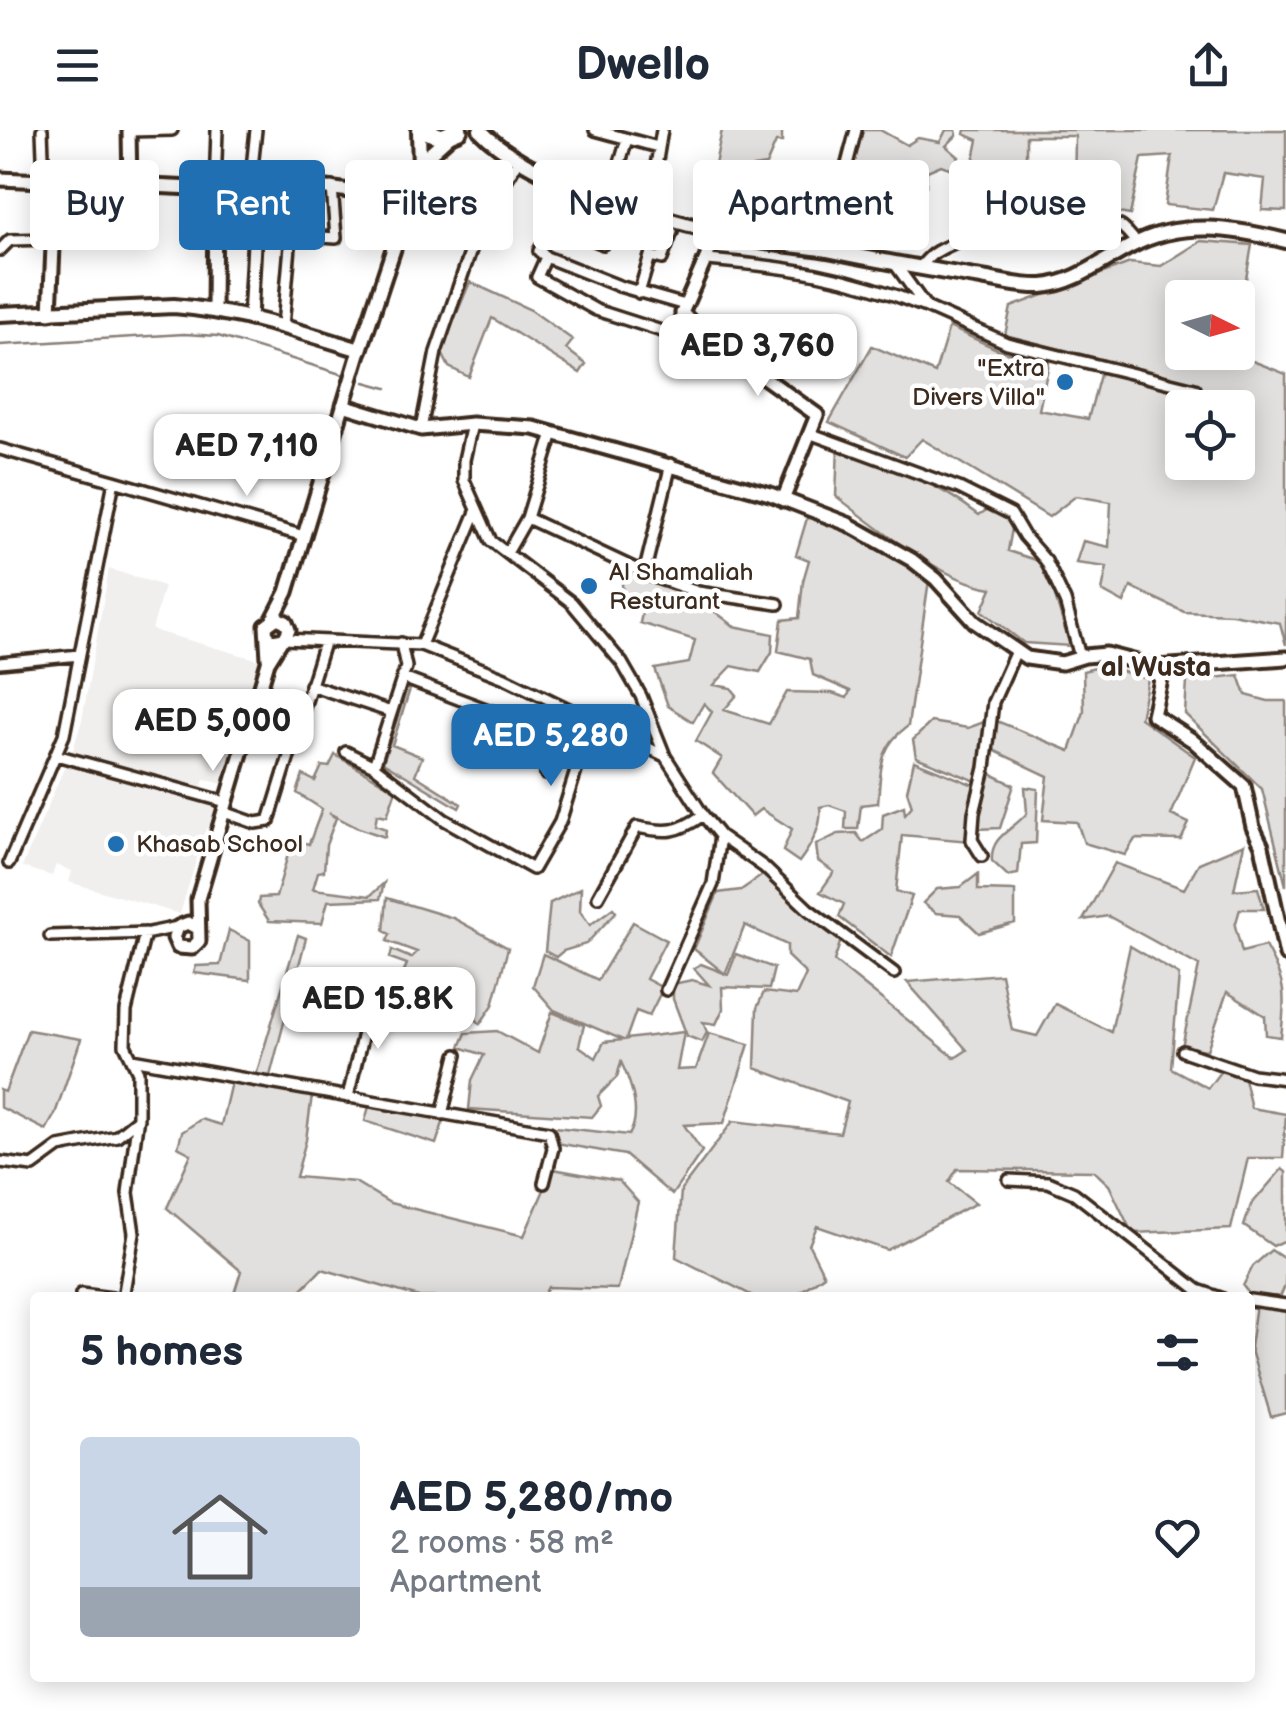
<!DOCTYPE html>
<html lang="en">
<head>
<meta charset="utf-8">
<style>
  body { margin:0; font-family:"Balsamiq Sans",sans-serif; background:#f2f2f3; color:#1f2937; height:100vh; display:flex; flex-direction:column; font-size:38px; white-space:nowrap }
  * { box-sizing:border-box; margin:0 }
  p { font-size:32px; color:#747a83 }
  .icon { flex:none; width:55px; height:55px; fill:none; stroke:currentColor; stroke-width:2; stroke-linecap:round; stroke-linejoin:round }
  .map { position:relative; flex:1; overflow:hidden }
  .details { position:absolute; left:30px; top:1162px; width:1225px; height:390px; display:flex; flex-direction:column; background:#fff; border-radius:10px; box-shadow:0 5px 25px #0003 }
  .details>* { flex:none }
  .hud { position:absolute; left:30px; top:30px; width:1228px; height:90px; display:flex; gap:20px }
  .needle { width:65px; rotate:95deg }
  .buttons { position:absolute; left:1165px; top:150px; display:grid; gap:20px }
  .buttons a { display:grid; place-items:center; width:90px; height:90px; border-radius:10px; background:#fff; box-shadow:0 5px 25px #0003; font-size:50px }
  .price { position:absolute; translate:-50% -85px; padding:0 22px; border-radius:20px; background:#fff; color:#222; font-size:32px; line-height:65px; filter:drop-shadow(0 2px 5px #0008) }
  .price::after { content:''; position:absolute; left:50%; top:60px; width:30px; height:22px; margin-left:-15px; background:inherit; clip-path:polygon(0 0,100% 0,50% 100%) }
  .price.on { background:#1f6fb2; color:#fff }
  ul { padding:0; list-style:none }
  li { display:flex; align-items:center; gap:30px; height:250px; padding:0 50px }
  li+li { border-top:2px solid #e0e1e3 }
  li span { display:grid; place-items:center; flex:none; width:280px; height:200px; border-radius:10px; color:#555 }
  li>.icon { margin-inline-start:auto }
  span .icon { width:120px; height:120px; fill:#fffc; stroke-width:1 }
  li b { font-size:42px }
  h2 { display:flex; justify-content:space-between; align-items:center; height:120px; padding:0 50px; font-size:42px }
  .chip { padding:0 35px; border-radius:10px; background:#fff; box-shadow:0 5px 25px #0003; font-size:35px; line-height:90px }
  .chip.on { background:#1f6fb2; color:#fff }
  header { display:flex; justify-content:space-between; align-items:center; height:130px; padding:0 50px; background:#fff; font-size:45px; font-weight:600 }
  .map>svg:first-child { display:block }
  .built { fill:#f1efee }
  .green { fill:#e2e0de; stroke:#8e857e; stroke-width:2.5; fill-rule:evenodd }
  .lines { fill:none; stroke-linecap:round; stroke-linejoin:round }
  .stream { stroke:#887e77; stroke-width:2.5 }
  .minor-casing { stroke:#3b2a1e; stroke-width:16 }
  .tertiary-casing { stroke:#3b2a1e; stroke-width:19 }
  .secondary-casing { stroke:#3b2a1e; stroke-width:20 }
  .trunk-casing { stroke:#3b2a1e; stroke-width:22 }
  .minor { stroke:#fff; stroke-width:9 }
  .tertiary { stroke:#fff; stroke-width:11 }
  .secondary { stroke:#fff; stroke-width:12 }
  .trunk { stroke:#fff; stroke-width:15 }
  .poi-dot { fill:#1f6fb2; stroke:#fff; stroke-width:4 }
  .labels { text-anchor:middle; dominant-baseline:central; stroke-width:9; stroke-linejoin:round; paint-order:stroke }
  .poi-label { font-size:25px; fill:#3b2a1e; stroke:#fff; text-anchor:start }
  .neighbourhood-label { font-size:28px; font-weight:bold; fill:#3b2a1e; stroke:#fff }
</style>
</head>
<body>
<header><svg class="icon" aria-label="menu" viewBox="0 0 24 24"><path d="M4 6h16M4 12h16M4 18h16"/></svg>Dwello<svg class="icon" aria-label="share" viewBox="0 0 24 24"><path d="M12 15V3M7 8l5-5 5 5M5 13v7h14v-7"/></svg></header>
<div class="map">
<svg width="1286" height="1583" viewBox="0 0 1286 1583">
  <rect width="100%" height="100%" fill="#fff"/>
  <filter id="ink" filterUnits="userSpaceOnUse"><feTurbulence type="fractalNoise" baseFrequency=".01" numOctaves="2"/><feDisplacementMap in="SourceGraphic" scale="20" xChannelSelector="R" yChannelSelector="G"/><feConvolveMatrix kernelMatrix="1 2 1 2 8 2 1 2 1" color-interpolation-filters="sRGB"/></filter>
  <g filter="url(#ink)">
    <path class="built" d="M109,439L164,456L152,500L263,531L226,655L204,649L201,660L72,623L82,590Z
      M67,631L222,676L215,700L206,698L180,784L69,752L72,741L56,735L52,746L22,737Z"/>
    <path class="green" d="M722,0H782V12H776L766,35L753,37L736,61L710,59Z
      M858,0H880L907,15L918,8L940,12L946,0H956L957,5L946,16L959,27L952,39L941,35L927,41L926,56L919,60L911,54L904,60H893L888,93L831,69L845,14Z
      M965,0H1286V81L1262,80L1265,49L1223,43L1213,80L1165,75L1172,26L1142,28L1130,85L1074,75L1075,6H1026V69L989,64L990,36L973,34L978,10L964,4Z
      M1201,111L1252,115L1238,194V168H1182V222L1232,223L1286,244V515L1280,493L1232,484L1184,482L1131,457L1124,473L1102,461L1107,437L1076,433L1083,411L1109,417L1111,372L1076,366L1049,387L922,309L905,327L829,292L872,216L935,243L949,197L999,220L1049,233L1039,280L1088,289L1104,230L1005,205L1011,177L1130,133L1161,136ZM1182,278H1238V332H1182Z
      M470,152L531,180L573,210L566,219L586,234L580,243L492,188L469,247L449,237L441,221Z
      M838,317C887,334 937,352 979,385L991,377L1013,393L1008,421L1045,433L1070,516L1024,513L982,481L992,458C942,451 876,397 836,366Z
      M808,385C852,401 893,421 929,450L908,596C878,617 881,639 878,673L861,675L858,699H845L846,681L829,675L820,677C823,696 811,716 799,732L783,721L792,699L761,679L752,686L713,643L722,628L696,611L712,582L704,573L693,592L668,576L655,539L689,533L695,510L640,493L644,474L623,467L621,439L685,459L734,496L773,504L772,522L760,542L732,536L714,555L731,558L737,565L724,580L769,594L787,562L832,563L847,568L850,561L813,545L810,529L778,521L782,490L799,488L803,451L809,430L796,425Z
      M1103,536L1148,549L1140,588L1195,627L1171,685L1189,693L1181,710L1135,709L1125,725L1084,713L1077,692L1043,690L1048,646L989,618L976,651L916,627L913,610L931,592L968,598L992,589L1070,621L1084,582L1083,541Z
      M1239,545L1246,565L1268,571H1286V756L1262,659L1185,584L1187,551Z
      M407,558L410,559L392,615L422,627L415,645L461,674L459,678L383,632Z
      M335,625L396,660L387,686L377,684L375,695L386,699L385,707L356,697L329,683L336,688L326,715L324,741L318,742L313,759L370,766L384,753L380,769L328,771L322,793L269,791L258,774L259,768L276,767L292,710L309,714L322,679L297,663L303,645L315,651L322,636L329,637Z
      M914,631L974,655L970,711L902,705L896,761L912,766L891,827L839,787L844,774L820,762L834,742L818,731L816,715L838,704L856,703L863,712L882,699L883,684L904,676L905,684L912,676L907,661Z
      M987,642L1014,655L1000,698L976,699Z
      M1025,657L1038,659L1036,713L1021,714L1018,744L1008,746L992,731C990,706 1012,701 1027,683Z
      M1244,714L1234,760L1258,758L1264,779H1240L1235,796L1242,822L1265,816C1286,853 1286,864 1281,907L1266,905L1265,886L1227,862L1207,920L1182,917L1199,836L1108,786L1083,790L1115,733L1184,759L1199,733Z
      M767,742L843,804L834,831L955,928L967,920L907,852L1001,844L1012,900L1037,906L1055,874L1111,902L1130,816L1179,845L1171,938L1208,958L1226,934L1241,936L1251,978L1286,984L1283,1028H1248L1231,1099L1132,1103L1109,1055L1094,1041L957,1039L949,1052L976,1073L887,1120L817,1096L809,1115L824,1145L793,1167H755L676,1127L681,1060L733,991L840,1003L848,972L755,938L757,878L764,862L796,866L806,844L787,826V815L745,795L725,844L728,845L736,824L774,838L769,859L722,857L723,879L716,894L703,892L707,902L702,912L687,906L673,869V854L692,850L709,855L694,838L701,834L724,843L694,819L718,763L741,760Z
      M978,744V760L1015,761V793L979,803L960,785L936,783L923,773L937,759L961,757Z
      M581,758L580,781L590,795L613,778L616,782L586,814L563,821L556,827L545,821L550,773Z
      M387,768L453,788L508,818L493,875L480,894L471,883L474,875L457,868L450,887L395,863L407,834L390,828L392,820L411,828L417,822L387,811L390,804L384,801Z
      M633,792L666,810L646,849L663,858L649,886L636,881L626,909L684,902L677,940L696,939L709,903L749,914L724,993L684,995L702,1021L672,1065L625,1025L556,1013L554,997L629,1005C642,984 631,953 621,932L617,947L598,966L601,976L592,987L469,979L472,950L484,925L460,917L466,903L497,901L538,923L552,882L584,895L579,916L596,928L604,912L623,910L554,880L533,856L543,824L598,850Z
      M229,800L250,811V850L194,843L196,836L220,835Z
      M298,805L306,808L270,946L256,945Z
      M28,900L81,909L55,984L46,1000L0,977V960L5,962Z
      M231,952L312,965L306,1010L296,1047L355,1052L390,1073L524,1106L553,1039L619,1051L638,1072L618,1159L548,1157L542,1168L419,1167L322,1139L294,1167H233L241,1141L167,1078L191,1024L178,1017L182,1002L201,989L221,995Z
      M370,973L445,987L436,1014L365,991Z
      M1282,1039L1286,1042V1110L1273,1116L1244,1096L1251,1075Z
      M1271,1120L1286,1130L1285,1156L1280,1167L1250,1165L1243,1156L1253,1136Z
      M1256,1174L1286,1180V1283L1271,1287L1250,1217Z"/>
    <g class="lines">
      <path class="stream" d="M0,215L184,204L218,206L347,246
        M365,252L387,258"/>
      <defs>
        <path id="minor" d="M42,0L44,51
          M595,0L658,17
          M129,1L172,0
          M575,56L539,121L546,127L537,147L596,180L674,205L682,183
          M250,57L256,0
          M215,59L217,0
          M567,69L671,104
          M609,70L627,9
          M644,81L655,42L662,0
          M554,92L603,114L616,87
          M310,107L312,56
          M0,120L10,110L53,109
          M833,121L836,77L856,0
          M546,127L619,156L685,175
          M708,130C789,137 847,145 923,176
          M895,134L926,177L1007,213L1195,259
          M919,138C924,133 930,125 936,122C977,98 1077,74 1120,96C1126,99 1132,108 1137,113
          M639,163L650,126L662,129L672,102
          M283,196L291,105L336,108L332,57
          M472,294L464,330V350L491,411L571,472L622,533L641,566L665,626L703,685L720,706L713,754L666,860
          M421,299L436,222L480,94L519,29
          M809,303L959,358L1011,384L1024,406L1046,431L1065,471L1080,527
          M0,319L114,351
          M527,388L653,447L698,462L778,474
          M507,423L527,388L553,303
          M644,444L671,334
          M284,509L421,515L505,548L665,626
          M421,515L476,382
          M0,533L79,525
          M403,548L536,598L545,610L546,644
          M310,555L391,582
          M346,622L374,636L445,690L533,739L560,692L585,612L594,593
          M56,625L226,672
          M374,636L406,537L401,513
          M224,682L255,693L269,691L324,513
          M720,706L764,737L808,779L894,843
          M982,726L972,710L974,683L985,638L993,572L1016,521
          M9,733L64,605L114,351L304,406
          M598,767L637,697C667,703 678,703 703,685
          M50,806L149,803L178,797
          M1183,921L1253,945L1286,949
          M132,929L549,1002L553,1018L544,1053
          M348,967L371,869
          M442,984L457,925
          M0,1032L33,1036L59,1017L117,1006L138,989
          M1009,1050L1048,1052L1074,1063L1198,1160L1221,1168
          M81,1164L112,1168
          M123,1168L134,1103L128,1063L138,986V942L125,915L126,881L145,803
          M1250,1170L1286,1175"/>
        <path id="tertiary" d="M129,0L130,56
          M0,49L215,59L304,55L411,69
          M718,101L682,183L702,203L817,285L783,370
          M214,181L215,59
          M50,183L56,51
          M250,189L257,57
          M343,275L421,299L472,294L534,298L770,364L848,394L912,430L936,449L975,492L1027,528L1062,533L1085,526L1106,524L1156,537L1286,528
          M273,489L287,462L360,220
          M268,506L273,511L284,509L289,500L286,492L277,488L266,496L268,528
          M1156,537L1161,550L1153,585L1192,610L1244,656L1253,697L1262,716L1286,825
          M196,797L188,793L178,797L174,808L178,817L192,818L199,811L198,769L268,532L281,511"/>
        <path id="secondary" d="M480,0C533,55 669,92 744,108C773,115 804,115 833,121C880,131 927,139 975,147C997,150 1020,157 1042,156C1074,154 1104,130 1131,116C1181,89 1234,98 1286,111
          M421,37L429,24L449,6
          M0,184L174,176C238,181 299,201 360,220L420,39L419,0"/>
        <path id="trunk" d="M423,0L442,7L459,0"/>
      </defs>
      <use href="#minor" class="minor-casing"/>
      <use href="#tertiary" class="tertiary-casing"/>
      <use href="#secondary" class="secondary-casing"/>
      <use href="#trunk" class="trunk-casing"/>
      <use href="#minor" class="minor"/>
      <use href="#tertiary" class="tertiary"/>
      <use href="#secondary" class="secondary"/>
      <use href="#trunk" class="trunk"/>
    </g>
  </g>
  <g class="poi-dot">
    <circle cx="1065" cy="252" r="10"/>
    <circle cx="589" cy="456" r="10"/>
    <circle cx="116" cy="714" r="10"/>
  </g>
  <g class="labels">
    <g class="poi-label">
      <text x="1045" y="238" text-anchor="end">"Extra<tspan x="1045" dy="29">Divers Villa"</tspan></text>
      <text x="609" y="442">Al Shamaliah<tspan x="609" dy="29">Resturant</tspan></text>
      <text x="136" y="714">Khasab School</text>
    </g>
    <g class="neighbourhood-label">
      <text x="1156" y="537">al Wusta</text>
    </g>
  </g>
</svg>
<div class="buttons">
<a><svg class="needle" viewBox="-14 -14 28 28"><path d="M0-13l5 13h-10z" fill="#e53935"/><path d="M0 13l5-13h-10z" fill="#747a83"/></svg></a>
<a><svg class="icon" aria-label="locate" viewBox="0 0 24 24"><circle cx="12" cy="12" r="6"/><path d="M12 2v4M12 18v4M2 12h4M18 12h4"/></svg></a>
</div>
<b class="price" style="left:758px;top:269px">AED 3,760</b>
<b class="price" style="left:247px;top:369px">AED 7,110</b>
<b class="price" style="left:213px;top:644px">AED 5,000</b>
<b class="price on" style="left:551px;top:659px">AED 5,280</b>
<b class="price" style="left:378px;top:922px">AED 15.8K</b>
<div class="hud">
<a class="chip">Buy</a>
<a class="chip on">Rent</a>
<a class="chip">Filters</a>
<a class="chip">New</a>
<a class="chip">Apartment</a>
<a class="chip">House</a>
</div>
<section class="details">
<h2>5 homes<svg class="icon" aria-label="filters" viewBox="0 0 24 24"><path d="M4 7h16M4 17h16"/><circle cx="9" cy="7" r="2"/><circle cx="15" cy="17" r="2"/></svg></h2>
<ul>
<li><span style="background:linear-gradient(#c9d6e8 75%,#9aa5b1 0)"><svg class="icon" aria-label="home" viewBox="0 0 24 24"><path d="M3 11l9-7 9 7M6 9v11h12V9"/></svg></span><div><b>AED 5,280/mo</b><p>2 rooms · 58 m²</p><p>Apartment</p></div><svg class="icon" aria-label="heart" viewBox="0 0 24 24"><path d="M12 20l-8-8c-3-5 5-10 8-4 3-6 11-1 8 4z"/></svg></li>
</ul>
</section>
</div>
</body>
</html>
